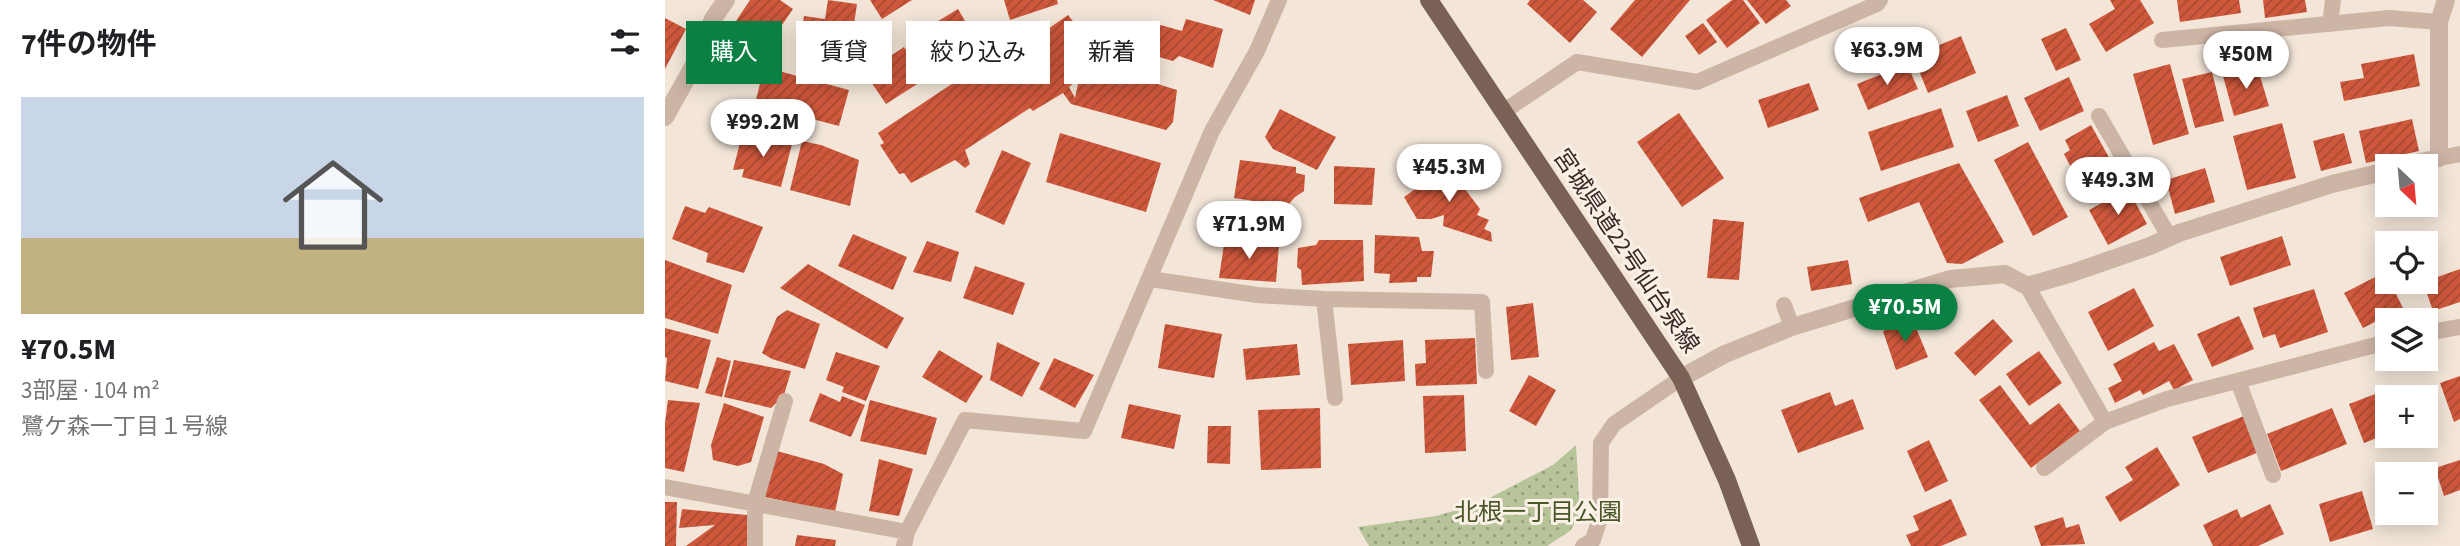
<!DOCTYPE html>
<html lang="ja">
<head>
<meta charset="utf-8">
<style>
  body { margin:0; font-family:"Source Sans 3","Noto Sans JP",sans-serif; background:#f2f2f2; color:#202124; height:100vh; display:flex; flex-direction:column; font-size:26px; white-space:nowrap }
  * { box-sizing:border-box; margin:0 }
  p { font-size:23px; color:#757577 }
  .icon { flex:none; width:38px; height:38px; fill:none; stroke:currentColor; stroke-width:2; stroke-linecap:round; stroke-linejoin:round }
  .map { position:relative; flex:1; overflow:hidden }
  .side { display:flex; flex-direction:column; background:#fff; width:665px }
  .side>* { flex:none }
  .banner { position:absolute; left:21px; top:21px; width:665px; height:63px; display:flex; gap:14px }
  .needle { width:46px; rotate:154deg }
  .tools { position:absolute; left:1710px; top:154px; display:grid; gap:14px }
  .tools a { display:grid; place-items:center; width:63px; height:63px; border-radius:0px; background:#fff; box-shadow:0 4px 18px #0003; font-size:35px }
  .price { position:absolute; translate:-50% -60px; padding:0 16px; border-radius:24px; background:#fff; color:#222; font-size:23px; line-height:46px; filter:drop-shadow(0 2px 4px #0008) }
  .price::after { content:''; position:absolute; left:50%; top:42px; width:21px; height:16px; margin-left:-10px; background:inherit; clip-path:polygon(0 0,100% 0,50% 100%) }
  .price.current { background:#0b8043; color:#fff }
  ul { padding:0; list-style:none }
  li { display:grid; align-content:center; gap:14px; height:371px; padding:0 21px }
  li span { display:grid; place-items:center; height:217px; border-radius:0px; color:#555 }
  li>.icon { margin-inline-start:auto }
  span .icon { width:126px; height:126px; fill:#fffc; stroke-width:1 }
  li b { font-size:30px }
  h2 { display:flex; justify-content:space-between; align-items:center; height:84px; padding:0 21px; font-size:30px }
  .chip { padding:0 24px; border-radius:0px; background:#fff; box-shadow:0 4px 18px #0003; font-size:24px; line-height:63px }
  .chip.current { background:#0b8043; color:#fff }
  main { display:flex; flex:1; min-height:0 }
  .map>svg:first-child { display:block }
  .grass { fill:url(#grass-dots) }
  .building { fill:url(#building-hatch) }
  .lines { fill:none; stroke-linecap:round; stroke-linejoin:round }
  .lane { stroke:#ccb5a5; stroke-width:16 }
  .street { stroke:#ccb5a5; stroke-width:18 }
  .primary { stroke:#7a6156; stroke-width:18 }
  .labels { text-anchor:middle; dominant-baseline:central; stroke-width:6; stroke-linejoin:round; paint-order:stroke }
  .street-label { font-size:24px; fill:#372b27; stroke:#fbf0e6 }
  .park-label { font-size:24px; fill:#495728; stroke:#fbf0e6 }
</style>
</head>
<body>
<main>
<section class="side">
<h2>7件の物件<svg class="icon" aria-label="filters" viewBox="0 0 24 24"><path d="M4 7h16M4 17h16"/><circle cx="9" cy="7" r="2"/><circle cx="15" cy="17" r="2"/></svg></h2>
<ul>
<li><span style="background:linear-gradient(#c9d6e8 65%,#c2b280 0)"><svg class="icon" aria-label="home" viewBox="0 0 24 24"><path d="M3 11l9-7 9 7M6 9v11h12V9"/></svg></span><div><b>¥70.5M</b><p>3部屋 · 104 m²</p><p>鷺ケ森一丁目１号線</p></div></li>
</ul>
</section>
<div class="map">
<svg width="1795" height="546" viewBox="0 0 1795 546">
  <defs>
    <pattern id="grass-dots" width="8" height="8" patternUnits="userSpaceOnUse" patternTransform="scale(1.75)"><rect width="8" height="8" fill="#b7c398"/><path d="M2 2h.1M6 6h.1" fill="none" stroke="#969f7c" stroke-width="1.8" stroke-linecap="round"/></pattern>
    <pattern id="building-hatch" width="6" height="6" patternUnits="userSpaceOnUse" patternTransform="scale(1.75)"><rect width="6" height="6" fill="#cf583c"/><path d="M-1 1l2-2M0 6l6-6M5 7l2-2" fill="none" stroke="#a94932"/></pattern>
  </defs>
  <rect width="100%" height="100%" fill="#f3e6d9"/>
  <path class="grass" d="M911,445L915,515L905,531L882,546H704L693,527L771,516L813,504L888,465Z"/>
  <path class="building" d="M85,0H115L128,9L84,73L51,51Z
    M163,0L192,4L184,57L134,49L139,16L160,19Z
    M205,0H247L217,19Z
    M339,0H392L393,4L345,20Z
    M548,0H590L585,15Z
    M865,0H918L932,12L905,43L862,4Z
    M970,0H1025L977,57L945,29Z
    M1067,0H1078L1095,23L1062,48L1041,20Z
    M1082,0H1121L1126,6L1101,24Z
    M1445,0H1475L1489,23L1441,52L1424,24L1450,9Z
    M1512,0H1574L1576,13L1515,22Z
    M1598,0H1640L1642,12L1600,18Z
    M293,9L313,43L265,72L245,38Z
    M403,15L416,31L411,37L415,46L404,52L412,61L405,65L413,73L405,77L409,83L404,87L410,98L418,61L512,90L508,122L501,130L406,104L398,93L368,111L365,108L300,150L305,164L300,168L290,160L246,183L239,173L234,174L215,145L219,143L213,133L338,50L343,57Z
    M0,18L21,29L0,69Z
    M521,19L558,29L548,68L514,56L508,61L487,55L492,24L517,31Z
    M1038,23L1052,42L1034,55L1020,36Z
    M1401,28L1416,60L1391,71L1376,39Z
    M1296,36L1311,73L1263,93L1248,56Z
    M239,47L260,79L221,104L200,73Z
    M1749,54L1755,86L1679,101L1675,82L1699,78L1696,64Z
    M1242,64L1253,89L1203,110L1192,84Z
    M1505,64L1524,134L1488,145L1468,74Z
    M1592,66L1604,106L1569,116L1558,76Z
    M99,67L184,90L174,126L90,104Z
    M1547,72L1559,121L1530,128L1517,79Z
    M1404,77L1419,111L1375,131L1359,98Z
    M1144,83L1154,110L1103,128L1093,100Z
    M1342,95L1354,126L1313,142L1301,111Z
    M1276,108L1289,147L1216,171L1203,132Z
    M615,109L671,137L652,170L608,149L600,137Z
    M1014,113L1059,178L1017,207L972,142Z
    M1747,119L1754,151L1701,163L1694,131Z
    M1617,123L1631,178L1582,190L1568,136Z
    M1426,125L1452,172L1418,190L1399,154L1405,150L1400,140Z
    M78,131L127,144L116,187L77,177L79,169L68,170Z
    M395,133L496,163L481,212L381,182Z
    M1679,133L1687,163L1656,171L1648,141Z
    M137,141L156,145L194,160L185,206L125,190Z
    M1363,142L1403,217L1368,236L1329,160Z
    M337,150L366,163L339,225L310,212Z
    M575,160L631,167V173L640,175L639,191L630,197L622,206L569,198Z
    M779,161L815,209L812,215L824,220L819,229L826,232L827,242L778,226L779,215L766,219H752L739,197L756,185L773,189L763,171Z
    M1294,163L1339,242L1297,264L1282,263L1254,202L1203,222L1194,198Z
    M669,166L710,168L707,205L669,204Z
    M1540,168L1550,202L1510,214L1501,180Z
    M1463,189L1482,224L1443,245L1424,210Z
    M20,206L40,213L44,207L98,227L79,273L41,262L43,253L7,239Z
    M1048,219L1079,222L1074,280L1042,278Z
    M188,234L242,257L228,290L173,266Z
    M710,235L754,237L757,251H769L766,277H752V282L724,283L725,274L709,273Z
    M1617,236L1626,265L1565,286L1555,257Z
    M560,238L614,245L611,282L554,278Z
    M654,240H698L699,281L637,285L636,270L632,267L633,248L651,245Z
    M262,241L294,252L286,282L248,272Z
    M0,260L67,285L53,334L0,318Z
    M1183,260L1187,284L1146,291L1142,267Z
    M143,264L239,318L222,349L115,288Z
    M310,266L360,283L348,315L298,298Z
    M1795,269V302L1768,311L1758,282Z
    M1720,272L1722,282H1725L1738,308L1698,328L1679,293Z
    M1469,288L1489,326L1443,351L1423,312Z
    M1649,289L1663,332L1615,348L1610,334L1598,338L1588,308Z
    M868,303L874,357L846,360L841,307Z
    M122,310L155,324L140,369L107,359L97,353L112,317Z
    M1574,316L1589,349L1547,367L1532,334Z
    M1247,318L1263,357L1231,370L1218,331Z
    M1328,319L1348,341L1310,376L1289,353Z
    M500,324L557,334L549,378L493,368Z
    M0,328L46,340L33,389L0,381L2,358L0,357Z
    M810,338L812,384L751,386L750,364L761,363L760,340Z
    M738,340L740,381L686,385L683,344Z
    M332,342L375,363L357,397L325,380Z
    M1489,342L1494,351L1509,344L1528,380L1509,390L1504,381L1478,395L1475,390L1450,403L1443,388L1457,381L1448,364Z
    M632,344L635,375L581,380L578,349Z
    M274,350L318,376L301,403L257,377Z
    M1374,351L1397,383L1364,406L1341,374Z
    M171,352L215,366L201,401L177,392L179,387L161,380Z
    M52,357L66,361L57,397L40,393Z
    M389,358L429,375L410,408L374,389Z
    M69,360L126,371L119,395L106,408L59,397Z
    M864,375L891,390L871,426L844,411Z
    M1795,376V419L1789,422L1775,383Z
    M1335,385L1365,425L1394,403L1415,431L1366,468L1314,400Z
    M1718,391L1722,400V434L1699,443L1684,404Z
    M1165,392L1170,406L1188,399L1199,429L1133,453L1116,410Z
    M155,393L175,402L177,396L200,405L186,437L144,421Z
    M799,395L801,451L760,453L758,396Z
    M3,400L35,403L19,472L0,468V423Z
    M205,400L272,418L261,455L195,441Z
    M59,403L99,417L86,462L73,466L48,460L46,445Z
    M464,404L516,415L509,449L456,438Z
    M655,408L656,468L596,470L593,410Z
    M1667,408L1682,444L1616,471L1602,434Z
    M1579,416L1594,452L1543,473L1527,437Z
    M543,426H566L565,464L542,463Z
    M1264,440L1283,481L1260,492L1242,451Z
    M1492,447L1515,485L1455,522L1440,497L1468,480L1460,467Z
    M112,451L159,464L178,474L170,512L100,497Z
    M214,459L248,469L234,516L204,511Z
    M1795,460V490L1779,496L1770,468Z
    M1697,491L1708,529L1665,542L1654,504Z
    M1286,499L1302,535L1276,546H1246L1241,535L1254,530L1248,516Z
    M0,502H12L11,546H0Z
    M1605,504L1619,534L1593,546H1548L1538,525L1572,509L1576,518Z
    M17,509L82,515V546H21L50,525L14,528Z
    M1398,517L1401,528L1414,524L1420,544L1376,546L1369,526Z
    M132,535L171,540L170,546H130Z"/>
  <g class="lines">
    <path class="lane" d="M1665,24L1668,0
      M1497,40L1724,18L1774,22
      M838,112L912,62L1032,82L1212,4L1215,0
      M1434,116L1505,238
      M1774,158L1795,154
      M485,279L592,295L659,299L817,302L821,371
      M1362,286L1440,422
      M659,299L670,398
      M1119,305L1127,327
      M1760,333L1795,327
      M1573,381L1608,475
      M1379,468L1440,422L1502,399L1722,342
      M0,487L242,532L239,546
      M242,532L300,420L419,431L547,131L592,51L614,0
      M90,546V503L120,401
      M918,546L928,540L935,518L936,443L949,424L1016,378"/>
    <path class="street" d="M0,117L28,67L48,19L61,0
      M1739,166L1774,158V22L1781,0
      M1016,378L1060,354L1127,327L1285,279L1340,274L1362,286L1407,273L1485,246L1514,233L1667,184L1722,171"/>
    <path class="primary" d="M764,0L1016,378L1062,480L1086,546"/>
  </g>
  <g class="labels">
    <g class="street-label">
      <text transform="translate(961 251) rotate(56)">宮城県道22号仙台泉線</text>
    </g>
    <g class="park-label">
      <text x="873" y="512">北根一丁目公園</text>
    </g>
  </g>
</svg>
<div class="tools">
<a><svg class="needle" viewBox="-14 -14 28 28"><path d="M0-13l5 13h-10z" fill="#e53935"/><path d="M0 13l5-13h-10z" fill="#757577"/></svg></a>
<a><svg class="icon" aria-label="locate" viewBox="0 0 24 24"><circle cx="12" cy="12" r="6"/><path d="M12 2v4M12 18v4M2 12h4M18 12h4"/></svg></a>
<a><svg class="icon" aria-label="layers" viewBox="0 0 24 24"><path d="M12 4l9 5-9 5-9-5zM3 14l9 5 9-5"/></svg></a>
<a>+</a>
<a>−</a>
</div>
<b class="price" style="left:1222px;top:87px">¥63.9M</b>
<b class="price" style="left:1581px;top:91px">¥50M</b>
<b class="price" style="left:98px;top:159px">¥99.2M</b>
<b class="price" style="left:784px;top:204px">¥45.3M</b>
<b class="price" style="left:1453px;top:217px">¥49.3M</b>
<b class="price" style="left:584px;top:261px">¥71.9M</b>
<b class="price current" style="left:1240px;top:344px">¥70.5M</b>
<div class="banner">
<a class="chip current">購入</a>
<a class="chip">賃貸</a>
<a class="chip">絞り込み</a>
<a class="chip">新着</a>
</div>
</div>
</main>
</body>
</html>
